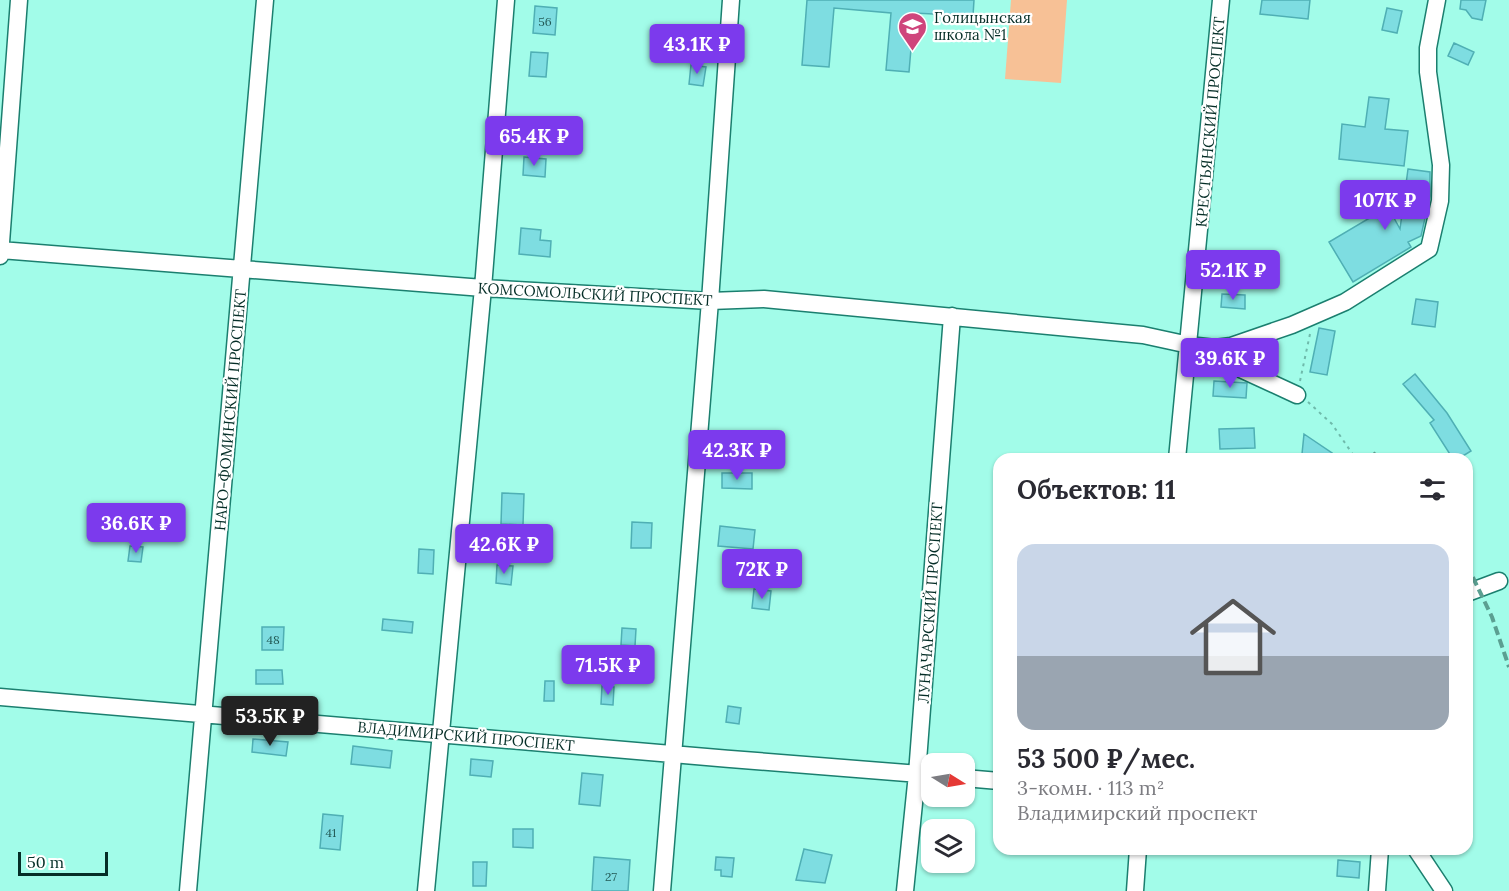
<!DOCTYPE html>
<html lang="ru">
<head>
<meta charset="utf-8">
<style>
  body { margin:0; font-family:Lora,serif; background:#f2f2f3; color:#2b2b33; height:100vh; display:flex; flex-direction:column; font-size:22px; white-space:nowrap }
  * { box-sizing:border-box; margin:0 }
  p { font-size:20px; color:#7c7c81 }
  .icon { flex:none; width:33px; height:33px; fill:none; stroke:currentColor; stroke-width:2; stroke-linecap:round; stroke-linejoin:round }
  .map { position:relative; flex:1; overflow:hidden }
  .sheet { position:absolute; left:993px; top:453px; width:480px; height:402px; display:flex; flex-direction:column; background:#fff; border-radius:18px; box-shadow:0 2px 4px #0004 }
  .sheet>* { flex:none }
  .needle { width:39px; rotate:101deg }
  .buttons { position:absolute; left:921px; top:753px; display:grid; gap:12px }
  .buttons a { display:grid; place-items:center; width:54px; height:54px; border-radius:12px; background:#fff; box-shadow:0 2px 4px #0004; font-size:30px }
  .scale { position:absolute; left:18px; bottom:15px; width:90px; box-sizing:border-box; padding-left:6px; border:3px solid #052e27; border-top:0; font-size:16px; line-height:21px; white-space:nowrap; color:#052e27; -webkit-text-stroke:4px #fff; paint-order:stroke }
  .price { position:absolute; translate:-50% -51px; padding:0 14px; border-radius:6px; background:#7c3aed; color:#fff; font-size:20px; line-height:39px; filter:drop-shadow(0 2px 3px #0008) }
  .price::after { content:''; position:absolute; left:50%; top:36px; width:18px; height:14px; margin-left:-9px; background:inherit; clip-path:polygon(0 0,100% 0,50% 100%) }
  .price.on { background:#222; color:#fff }
  ul { padding:0; list-style:none }
  li { display:grid; align-content:center; gap:12px; height:318px; padding:0 24px }
  li span { display:grid; place-items:center; height:186px; border-radius:18px; color:#555 }
  li>.icon { margin-inline-start:auto }
  span .icon { width:108px; height:108px; fill:#fffc; stroke-width:1 }
  li b { font-size:26px }
  h2 { display:flex; justify-content:space-between; align-items:center; height:72px; padding:0 24px; font-size:26px }
  .map>svg:first-child { display:block }
  .green { fill:#f7c196 }
  .building { fill:#7edde1; stroke:#4fafb4; stroke-width:1.5 }
  .lines { fill:none; stroke-linecap:round; stroke-linejoin:round }
  .minor-casing { stroke:#1b7f6f; stroke-width:19 }
  .path { stroke:#6fbaab; stroke-width:2; stroke-dasharray:3 4.5; stroke-linecap:butt }
  .minor { stroke:#fff; stroke-width:16 }
  .rail { stroke:#5b9f91; stroke-width:4; stroke-dasharray:9 4.5; stroke-linecap:butt }
  .labels { text-anchor:middle; dominant-baseline:central; stroke-width:4.5; stroke-linejoin:round; paint-order:stroke }
  .number-label { font-size:12px; fill:#235a56 }
  .poi-label { font-size:15px; fill:#052e27; stroke:#fff; text-anchor:start }
  .street-label { font-size:15px; fill:#052e27; stroke:#fff }
</style>
</head>
<body>
<div class="map">
<svg width="1509" height="891" viewBox="0 0 1509 891">
  <rect width="100%" height="100%" fill="#a2fce9"/>
  <path class="green" d="M1011,0H1067L1061,83L1005,79Z"/>
  <path class="building" d="M807,0H974L973,16L914,13L909,72L886,70L891,13L834,8L829,67L802,65Z
    M1262,0H1310L1308,19L1260,14Z
    M1461,0H1486L1482,20L1472,18L1466,10L1460,9Z
    M535,6L557,8L555,35L533,33Z
    M1387,8L1402,11L1397,33L1382,30Z
    M1454,43L1474,52L1468,65L1448,56Z
    M531,52L548,53L546,77L529,76Z
    M691,65L706,67L703,86L689,84Z
    M1369,97L1389,99L1385,129L1408,131L1404,166L1339,159L1342,124L1365,127Z
    M524,157L546,159L545,177L523,175Z
    M1408,169L1430,172V196L1421,236L1408,242L1411,247L1353,282L1329,242L1388,207L1400,229Z
    M521,228L541,230L540,240L551,241L550,257L519,254Z
    M1222,294L1245,295V309L1221,307Z
    M1416,299L1438,302L1435,327L1412,324Z
    M1319,328L1335,331L1327,375L1310,372Z
    M1415,374L1447,413L1471,451L1458,459H1453L1430,423L1434,420L1403,384Z
    M1214,381L1247,383L1246,398L1213,396Z
    M1254,428L1255,448L1220,449L1219,429Z
    M1304,434L1332,453L1327,459H1307L1302,454Z
    M722,473H752V489L722,488Z
    M502,493L524,494L523,525L501,524Z
    M632,522L652,523L651,548H631Z
    M720,526L755,530L753,549L718,546Z
    M130,546L143,547L141,562L128,561Z
    M419,549L434,550L433,574L418,573Z
    M497,565L513,566L511,585L496,583Z
    M754,589L771,591L769,610L752,608Z
    M383,619L413,622L412,633L382,630Z
    M262,627H284L283,650H262Z
    M622,628L636,629L635,646L621,645Z
    M256,670H282L283,684H256Z
    M545,681H554V701H544Z
    M602,686L614,687L613,705L601,704Z
    M728,706L741,708L739,724L726,722Z
    M253,739L288,742L286,756L252,752Z
    M353,746L392,751L390,768L351,764Z
    M471,759L493,761L491,777L470,775Z
    M582,773L603,775L600,806L579,804Z
    M323,814L343,816L340,850L320,848Z
    M513,829H533V848L513,847Z
    M804,849L832,855L825,883L796,880Z
    M594,857L630,860L628,891H592Z
    M716,857L734,858L732,877L721,876V870H715Z
    M1338,860L1360,862L1359,878L1337,876Z
    M473,862H487L486,886H473Z"/>
  <g class="lines">
    <defs>
      <path id="minor" d="M0,250L483,288L710,301L764,299L1143,335L1189,345L1215,348L1231,346L1292,325L1345,302L1429,249L1440,201L1441,165L1428,72V48L1437,0
        M0,256L19,0
        M1195,348L1297,395
        M1177,459L1221,0
        M1467,593L1499,581
        M0,697C310,723 621,751 932,775
        M964,778L999,781
        M1416,849L1444,891
        M188,891L265,0
        M426,891L483,288L506,0
        M662,891L710,301L731,0
        M905,891L917,774L952,316
        M1135,891L1138,849
        M1377,891L1380,849"/>
    </defs>
    <use href="#minor" class="minor-casing"/>
    <path class="path" d="M1300,381L1310,334
      M1308,402L1332,424L1356,459"/>
    <use href="#minor" class="minor"/>
    <path class="rail" d="M1373,453L1381,459
      M1467,565L1492,617L1509,667"/>
  </g>
  <defs>
    <symbol id="school-pin" viewBox="-11 -11 22 30"><path d="M0 17L-7.5 6A9.5 9.5 0 1 1 7.5 6Z" fill="#cf457c" stroke="#fff"/><path d="M0-5L7-2L0 1L-7-2ZM-4 1L0 2.5L4 1V4Q0 6-4 4Z" fill="#fff"/></symbol>
  </defs>
  <g fill-rule="evenodd">
    <use href="#school-pin" x="896" y="10" width="33" height="45"/>
  </g>
  <g class="labels">
    <g class="number-label">
      <text x="545" y="21">56</text>
      <text x="273" y="639">48</text>
      <text x="331" y="832">41</text>
      <text x="611" y="876">27</text>
    </g>
    <g class="poi-label">
      <text x="934" y="17">Голицынская<tspan x="934" dy="17">школа №1</tspan></text>
    </g>
    <g class="street-label">
      <text transform="translate(1210 122) rotate(-85)">КРЕСТЬЯНСКИЙ ПРОСПЕКТ</text>
      <text transform="translate(595 294) rotate(3)">КОМСОМОЛЬСКИЙ ПРОСПЕКТ</text>
      <text transform="translate(230 410) rotate(-85)">НАРО-ФОМИНСКИЙ ПРОСПЕКТ</text>
      <text transform="translate(930 603) rotate(-86)">ЛУНАЧАРСКИЙ ПРОСПЕКТ</text>
      <text transform="translate(466 736) rotate(5)">ВЛАДИМИРСКИЙ ПРОСПЕКТ</text>
    </g>
  </g>
</svg>
<div class="buttons">
<a><svg class="needle" viewBox="-14 -14 28 28"><path d="M0-13l5 13h-10z" fill="#e53935"/><path d="M0 13l5-13h-10z" fill="#7c7c81"/></svg></a>
<a><svg class="icon" aria-label="layers" viewBox="0 0 24 24"><path d="M12 4l9 5-9 5-9-5zM3 14l9 5 9-5"/></svg></a>
</div>
<div class="scale">50 m</div>
<b class="price" style="left:697px;top:75px">43.1K ₽</b>
<b class="price" style="left:534px;top:167px">65.4K ₽</b>
<b class="price" style="left:1385px;top:231px">107K ₽</b>
<b class="price" style="left:1233px;top:301px">52.1K ₽</b>
<b class="price" style="left:1230px;top:389px">39.6K ₽</b>
<b class="price" style="left:737px;top:481px">42.3K ₽</b>
<b class="price" style="left:136px;top:554px">36.6K ₽</b>
<b class="price" style="left:504px;top:575px">42.6K ₽</b>
<b class="price" style="left:762px;top:600px">72K ₽</b>
<b class="price" style="left:608px;top:696px">71.5K ₽</b>
<b class="price on" style="left:270px;top:747px">53.5K ₽</b>
<section class="sheet">
<h2>Объектов: 11<svg class="icon" aria-label="filters" viewBox="0 0 24 24"><path d="M4 7h16M4 17h16"/><circle cx="9" cy="7" r="2"/><circle cx="15" cy="17" r="2"/></svg></h2>
<ul>
<li><span style="background:linear-gradient(#c9d6e8 60%,#9aa5b1 0)"><svg class="icon" aria-label="home" viewBox="0 0 24 24"><path d="M3 11l9-7 9 7M6 9v11h12V9"/></svg></span><div><b>53 500 ₽/мес.</b><p>3-комн. · 113 m²</p><p>Владимирский проспект</p></div></li>
</ul>
</section>
</div>
</body>
</html>
